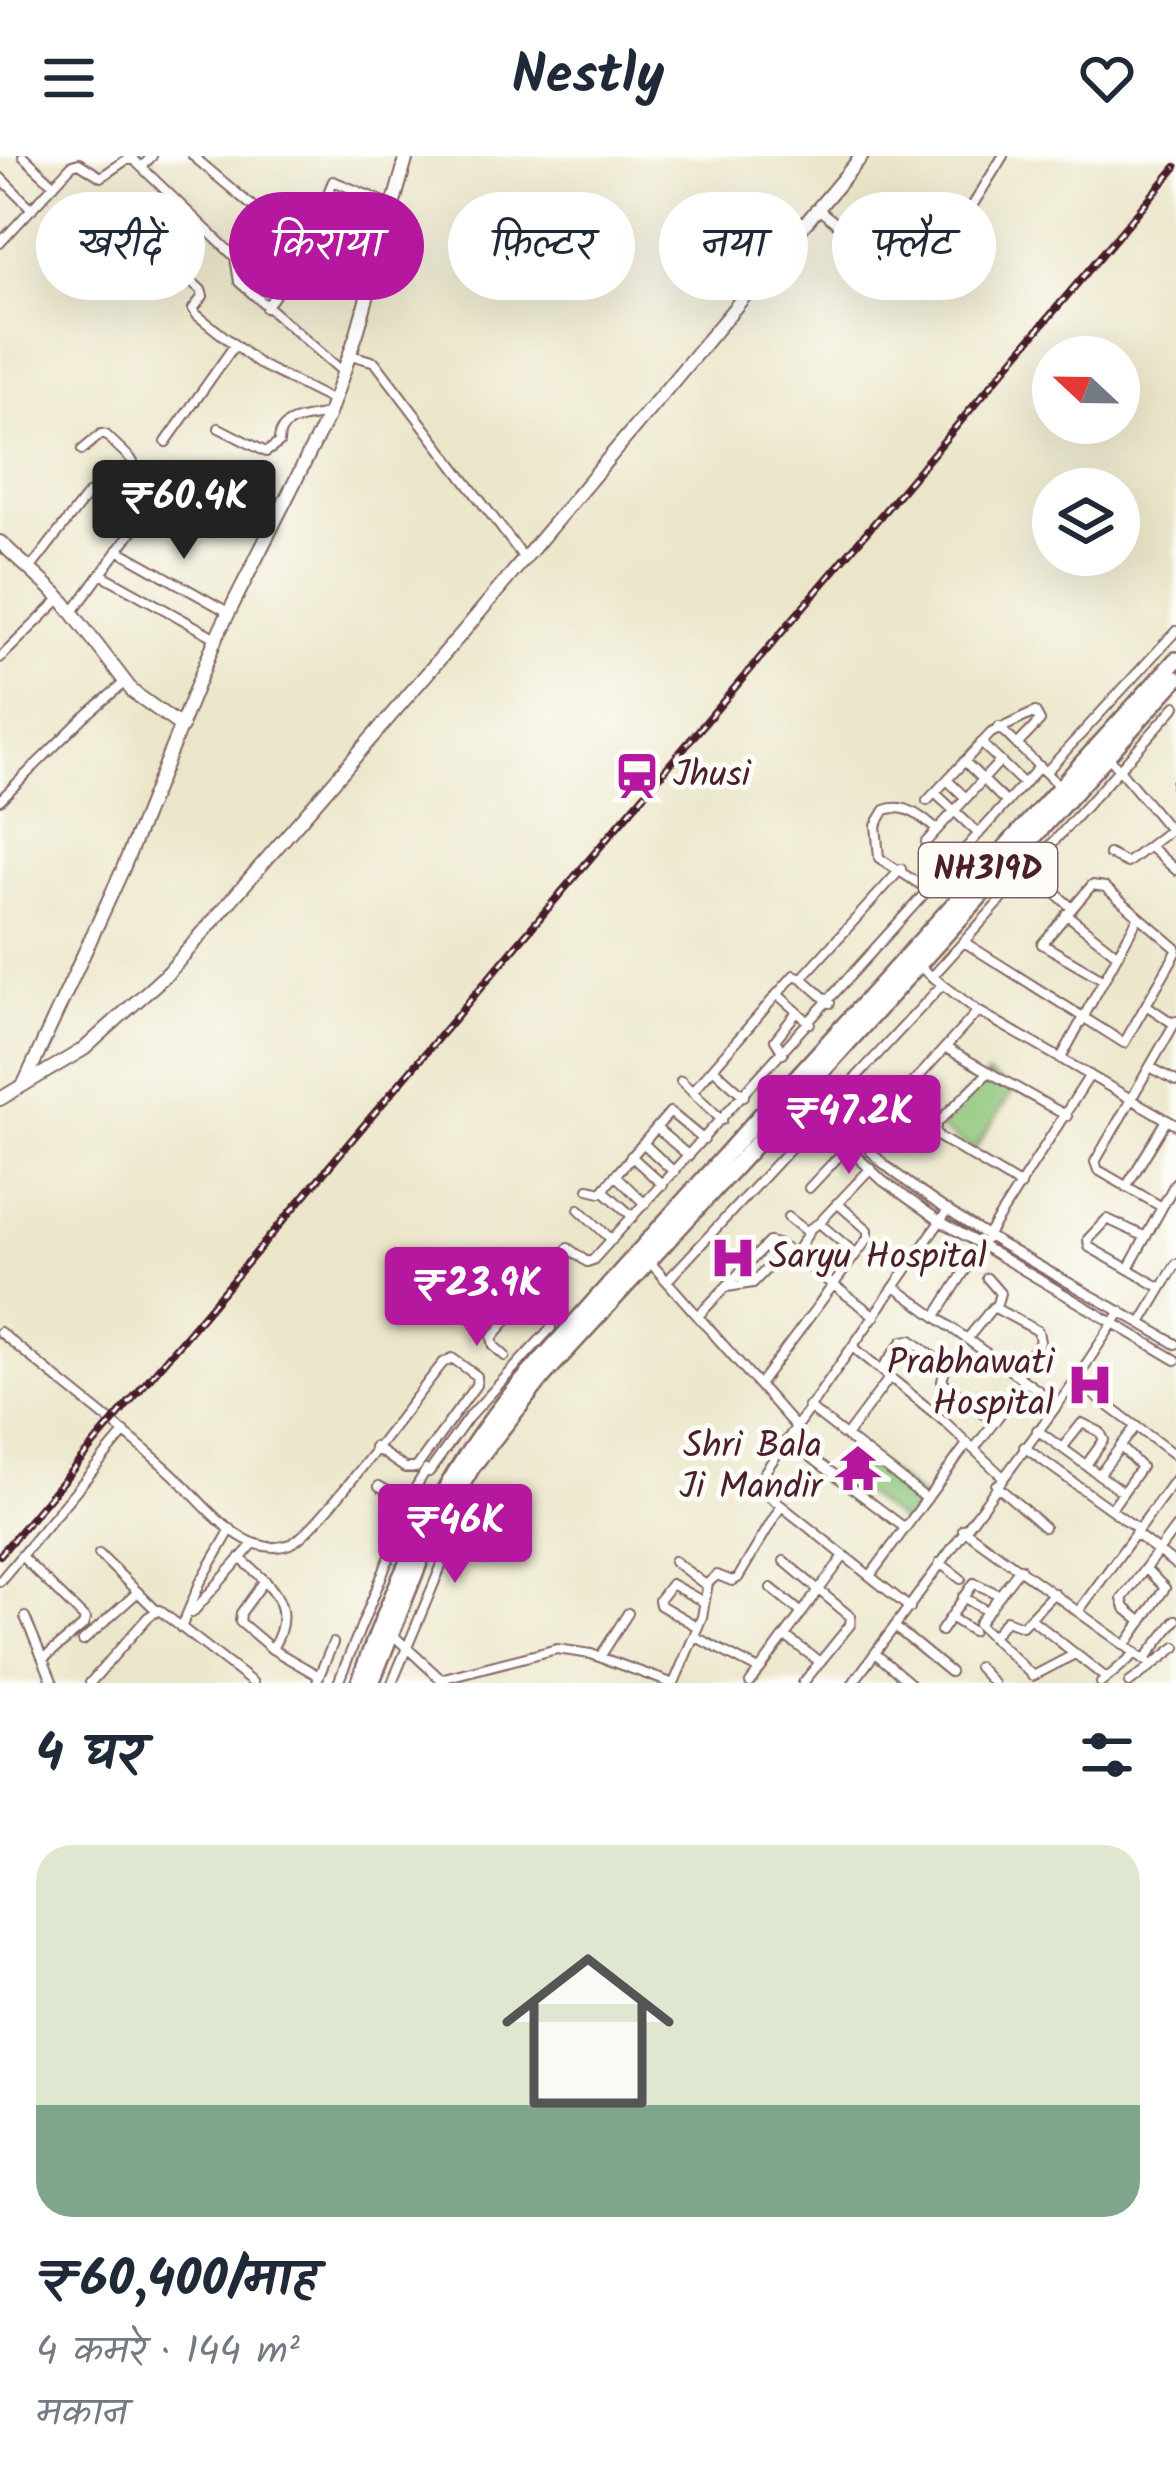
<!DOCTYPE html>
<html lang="hi">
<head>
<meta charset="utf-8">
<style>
  body { margin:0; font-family:Kalam,"Playpen Sans Deva",sans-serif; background:#f2f2f3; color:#1f2937; height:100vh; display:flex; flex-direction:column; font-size:45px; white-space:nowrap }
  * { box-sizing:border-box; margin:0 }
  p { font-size:39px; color:#747a83 }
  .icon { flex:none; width:66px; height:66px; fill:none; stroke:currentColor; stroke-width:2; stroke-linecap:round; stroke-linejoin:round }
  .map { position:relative; height:1527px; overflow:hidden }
  .side { display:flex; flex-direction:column; background:#fff; flex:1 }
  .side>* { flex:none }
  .banner { position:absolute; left:36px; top:36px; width:1104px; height:108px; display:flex; gap:24px }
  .needle { width:78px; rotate:292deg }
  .controls { position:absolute; left:1032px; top:180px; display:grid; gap:24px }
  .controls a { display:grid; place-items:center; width:108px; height:108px; border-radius:50%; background:#fff; box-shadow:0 12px 48px #0002; font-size:60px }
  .price { position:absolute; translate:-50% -102px; padding:0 27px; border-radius:12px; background:#b5179e; color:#fff; font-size:39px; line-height:78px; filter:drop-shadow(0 3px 6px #0008) }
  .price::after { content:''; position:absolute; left:50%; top:72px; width:36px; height:27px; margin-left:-18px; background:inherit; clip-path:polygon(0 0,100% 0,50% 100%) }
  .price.current { background:#222; color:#fff }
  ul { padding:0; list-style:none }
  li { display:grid; align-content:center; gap:24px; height:636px; padding:0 36px }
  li+li { border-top:3px solid #e0e1e3 }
  li span { display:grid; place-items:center; height:372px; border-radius:36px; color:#555 }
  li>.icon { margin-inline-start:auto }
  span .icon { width:216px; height:216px; fill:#fffc; stroke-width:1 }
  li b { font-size:51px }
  h2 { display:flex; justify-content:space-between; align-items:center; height:144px; padding:0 36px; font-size:51px }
  .pill { padding:0 42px; border-radius:54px; background:#fff; box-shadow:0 12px 48px #0002; font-size:42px; line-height:108px }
  .pill.current { background:#b5179e; color:#fff }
  header { display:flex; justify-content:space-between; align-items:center; height:156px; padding:0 36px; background:#fff; font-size:54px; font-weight:700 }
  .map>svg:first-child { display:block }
  .green { fill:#8bc579; stroke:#6a7252; stroke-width:3 }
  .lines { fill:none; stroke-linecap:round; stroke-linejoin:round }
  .street-casing { stroke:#826562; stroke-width:12 }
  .secondary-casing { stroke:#826562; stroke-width:16 }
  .highway-casing { stroke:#826562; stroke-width:20 }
  .street { stroke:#fff; stroke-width:8 }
  .secondary { stroke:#fff; stroke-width:12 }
  .highway { stroke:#fff; stroke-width:15 }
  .rail-casing { stroke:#4a1f2b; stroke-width:8 }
  .rail { stroke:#fdfcf7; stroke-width:3; stroke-dasharray:9; stroke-linecap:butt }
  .labels { text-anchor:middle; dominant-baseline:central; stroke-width:10; stroke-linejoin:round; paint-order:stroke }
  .shield { fill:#fdfcf7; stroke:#806168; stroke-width:3 }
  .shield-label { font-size:33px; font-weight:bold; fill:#4a1f2b }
  .poi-label { font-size:36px; fill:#4a1f2b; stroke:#fdfcf7; text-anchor:start }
</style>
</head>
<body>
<header><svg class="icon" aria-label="menu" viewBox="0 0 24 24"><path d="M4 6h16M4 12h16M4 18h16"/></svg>Nestly<svg class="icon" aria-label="heart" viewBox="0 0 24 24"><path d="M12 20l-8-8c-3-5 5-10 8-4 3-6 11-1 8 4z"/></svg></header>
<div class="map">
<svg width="1176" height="1527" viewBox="0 0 1176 1527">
  <rect width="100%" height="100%" fill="#fdfcf7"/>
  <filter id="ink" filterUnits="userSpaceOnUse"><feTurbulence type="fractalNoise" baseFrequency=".00833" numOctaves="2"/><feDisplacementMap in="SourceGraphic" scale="24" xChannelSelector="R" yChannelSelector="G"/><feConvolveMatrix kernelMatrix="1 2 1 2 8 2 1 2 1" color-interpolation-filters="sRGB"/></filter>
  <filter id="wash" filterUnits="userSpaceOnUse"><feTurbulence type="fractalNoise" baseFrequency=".004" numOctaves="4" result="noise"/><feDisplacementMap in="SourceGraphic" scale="48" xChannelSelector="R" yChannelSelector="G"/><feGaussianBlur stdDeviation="2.7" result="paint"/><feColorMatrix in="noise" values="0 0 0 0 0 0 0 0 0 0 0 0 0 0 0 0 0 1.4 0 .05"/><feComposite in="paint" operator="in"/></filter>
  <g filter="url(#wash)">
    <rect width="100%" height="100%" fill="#ebe6c9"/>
    <path class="green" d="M988,919L1013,935L974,994L941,973L960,944Z
      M873,1304L923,1342L904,1368L854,1330Z"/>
  </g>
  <g filter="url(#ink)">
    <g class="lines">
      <defs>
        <path id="street" d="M23,0L54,29
          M193,0L271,66L269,73L238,109
          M142,11L152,0
          M0,21L32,53
          M818,53L865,90L906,88L950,75L963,65L1003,0
          M272,67L305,93
          M0,87L72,9L79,7L101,21L126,4H134L235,101L239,126L343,216
          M156,93L201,134L203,140L193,153L197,159L259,208L333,245
          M266,152L299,105L333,25L392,49
          M351,199L375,206L524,402
          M219,272L266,296L279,287C278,261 306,263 328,258
          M166,286L234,190
          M82,294L101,278L106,279L131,303L157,346
          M118,394L228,456
          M30,413L88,338
          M101,418L216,482
          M73,456L153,347L190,369
          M0,502L61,442
          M999,571L1061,632
          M981,587L1024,628
          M1107,599L1170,674
          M964,605L1007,647
          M1046,616L1176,475
          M947,624L966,642
          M1176,627V631
          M935,637L979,678
          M0,644L84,561L124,527
          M927,645L991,577L1035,556L1040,565L1017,589
          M926,686L1000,605
          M1150,691L1176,714
          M1109,698L1127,707L1176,669
          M1015,701L1072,752
          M930,735L879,702L876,669L885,654C906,646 922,662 937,674
          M1066,758L1118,799
          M964,786L1124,887L1176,797
          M917,809L978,855L1176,969
          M932,821L1176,550
          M802,822L901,713
          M1104,824L1042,788L1092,729L1105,731L1176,792
          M777,838L810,867
          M1146,849L1174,868
          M946,892L1067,960
          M783,897L775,884L797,856
          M1061,902L1139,760
          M1150,911L1176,925
          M713,912L744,940
          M989,916L937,967L935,974L939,981L1021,1030
          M681,925L722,964
          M692,936L794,819L802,822L830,847
          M803,939L815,950L818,964L883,1025L940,1065L1176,1204
          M815,950C842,956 863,991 884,1008C972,1080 1079,1129 1176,1188
          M656,972L689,1000
          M860,986L978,855
          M643,987L674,1016
          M631,1000L663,1029
          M615,1019L645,1048
          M1126,1031L1167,964
          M809,1032L856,982
          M589,1033L601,1036L670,956L704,984
          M603,1034L633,1061
          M1162,1051L1098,1014L1095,1006L1176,865
          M579,1053L612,1084
          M788,1061L806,1075L819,1067
          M856,1098L819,1067L871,1012
          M794,1099L809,1076
          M649,1105L795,1270
          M1128,1113L1089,1091L1088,1083L1107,1063L1146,1081
          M987,1122L1000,1137L996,1151
          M667,1125L942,829
          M727,1131L753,1127L786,1093
          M896,1132L1057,1248
          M1161,1132L1128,1113L1176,1026
          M698,1160L769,1086L778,1088L875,1160
          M936,1160L1090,919
          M1141,1167L1176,1108
          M0,1176C54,1221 111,1264 164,1310C192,1334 212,1365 245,1383C258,1390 275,1394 290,1388C316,1379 417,1238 443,1207L452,1202L477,1220L476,1229L416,1312H405L374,1291
          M967,1183L993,1151L1038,1175L1040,1186L1017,1217
          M853,1191L945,1266L1002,1320
          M505,1200L494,1190L492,1182L568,1092L587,1106L593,1104L1040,610
          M881,1214L903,1185L911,1184L946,1210L942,1225L994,1266
          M1075,1225L1176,1300
          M759,1229L868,1082V1074L837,1047
          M808,1251L927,1343
          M1037,1274L1123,1336
          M846,1280L890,1221
          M787,1283L905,1372
          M1024,1291L1138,1373
          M1062,1292L1082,1267L1100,1276L1104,1284L1086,1309
          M974,1293L1025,1225
          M429,1316L468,1262L551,1172
          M1099,1319L1136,1270
          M996,1329L1044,1371
          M379,1330L407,1346L426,1314
          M1111,1353L1141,1311L1121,1291
          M963,1373L1152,1509
          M1135,1377L1176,1409
          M99,1398L156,1454
          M21,1400L85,1463L83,1470L43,1503
          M240,1402C272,1430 298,1450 272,1493
          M674,1405L707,1430
          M784,1405L851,1461L850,1469L803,1527
          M940,1407L961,1423
          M1020,1412L978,1468L1033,1520L1075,1498
          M870,1420L967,1288
          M265,1424L241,1457L240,1466L272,1493L319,1520L317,1527
          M0,1425L125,1276
          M771,1432L802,1457
          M963,1441L987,1455
          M910,1452L764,1336L759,1324L948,1054
          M1078,1456L1176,1322
          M192,1457L254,1387
          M25,1461L53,1527
          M950,1461L972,1475
          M1030,1462L1106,1522
          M1142,1466L1125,1452L1122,1443L1176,1371
          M698,1471L660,1449L659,1444L671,1428L704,1446
          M895,1471L950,1516
          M181,1472L200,1427L231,1373
          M941,1475L974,1427L1000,1439
          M393,1479L445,1527
          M694,1480L759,1514
          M785,1480L820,1506
          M992,1481L1006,1464L1022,1470L1054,1437
          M83,1485L138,1436
          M1125,1490L1165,1432L1145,1412
          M876,1498L910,1527
          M600,1501L628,1457
          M1145,1503L1176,1464
          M978,1511L993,1527
          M319,1520L333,1487
          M440,1523L557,1493L591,1498L671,1527
          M90,1527L148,1461L159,1454L253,1527
          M338,1527L394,1390L401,1383L416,1385
          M392,1527L462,1361L464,1351L457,1335
          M674,1527L702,1461L708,1427L717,1419L732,1425L738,1422L781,1350
          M750,1527L844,1400
          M853,1527L1075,1225L1121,1155
          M1101,1527L1136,1497
          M1129,1527L1176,1491"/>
        <path id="secondary" d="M0,386L61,442L133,536L182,571
          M24,928L122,715L216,482L329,258L357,177L407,0
          M0,943L84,893L169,816L463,476L862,0"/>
        <path id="highway" d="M796,922L1176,504
          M806,933L1176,523
          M359,1527C397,1420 442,1321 515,1234L785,932
          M371,1527L425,1392L473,1309L543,1220L798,942"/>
      </defs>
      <use href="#street" class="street-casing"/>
      <use href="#secondary" class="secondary-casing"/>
      <use href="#highway" class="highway-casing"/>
      <use href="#street" class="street"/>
      <use href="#secondary" class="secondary"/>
      <use href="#highway" class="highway"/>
      <defs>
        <path id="rail" d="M0,1399L1176,11"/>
      </defs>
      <use href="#rail" class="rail-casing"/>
      <use href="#rail" class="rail"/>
    </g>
  </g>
  <defs>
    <symbol id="station-bare" viewBox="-9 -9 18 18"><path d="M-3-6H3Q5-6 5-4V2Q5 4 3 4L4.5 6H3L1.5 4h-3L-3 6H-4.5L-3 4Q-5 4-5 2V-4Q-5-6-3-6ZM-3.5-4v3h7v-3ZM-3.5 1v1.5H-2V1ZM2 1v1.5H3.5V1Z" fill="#b5179e" stroke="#fdfcf7" stroke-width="2.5" paint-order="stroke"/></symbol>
    <symbol id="hospital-bare" viewBox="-9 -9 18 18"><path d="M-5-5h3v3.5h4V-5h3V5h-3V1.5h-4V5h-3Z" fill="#b5179e" stroke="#fdfcf7" stroke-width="2.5" paint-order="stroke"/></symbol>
    <symbol id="temple-bare" viewBox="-9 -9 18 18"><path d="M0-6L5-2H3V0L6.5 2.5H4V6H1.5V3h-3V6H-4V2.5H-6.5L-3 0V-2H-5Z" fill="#b5179e" stroke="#fdfcf7" stroke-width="2.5" paint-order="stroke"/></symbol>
  </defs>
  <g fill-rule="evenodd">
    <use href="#station-bare" x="604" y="587" width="66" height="66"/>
    <use href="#hospital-bare" x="700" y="1069" width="66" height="66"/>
    <use href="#hospital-bare" x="1057" y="1196" width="66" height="66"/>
    <use href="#temple-bare" x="825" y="1279" width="66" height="66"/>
  </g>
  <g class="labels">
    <rect class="shield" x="919" y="687" width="138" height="54" rx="9"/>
    <g class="shield-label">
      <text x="988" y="714">NH319D</text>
    </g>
    <g class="poi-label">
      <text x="673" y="620">Jhusi</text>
      <text x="769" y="1102">Saryu Hospital</text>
      <text x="1054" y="1208" text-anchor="end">Prabhawati<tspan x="1054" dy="41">Hospital</tspan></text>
      <text x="822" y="1291" text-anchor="end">Shri Bala<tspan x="822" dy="41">Ji Mandir</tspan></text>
    </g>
  </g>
</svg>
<div class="controls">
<a><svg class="needle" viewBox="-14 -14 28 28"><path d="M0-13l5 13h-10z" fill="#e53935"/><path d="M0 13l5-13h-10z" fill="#747a83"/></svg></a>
<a><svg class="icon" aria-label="layers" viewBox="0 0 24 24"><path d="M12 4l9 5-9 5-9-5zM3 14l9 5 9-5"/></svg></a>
</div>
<b class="price current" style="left:184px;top:406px">₹60.4K</b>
<b class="price" style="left:849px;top:1021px">₹47.2K</b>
<b class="price" style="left:477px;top:1193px">₹23.9K</b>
<b class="price" style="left:455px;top:1430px">₹46K</b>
<div class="banner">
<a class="pill">खरीदें</a>
<a class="pill current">किराया</a>
<a class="pill">फ़िल्टर</a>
<a class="pill">नया</a>
<a class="pill">फ़्लैट</a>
</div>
</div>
<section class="side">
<h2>4 घर<svg class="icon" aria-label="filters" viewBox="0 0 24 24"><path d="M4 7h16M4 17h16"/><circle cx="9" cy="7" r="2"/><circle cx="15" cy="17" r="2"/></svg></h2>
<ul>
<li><span style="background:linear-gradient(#dfe7d0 70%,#7fa58c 0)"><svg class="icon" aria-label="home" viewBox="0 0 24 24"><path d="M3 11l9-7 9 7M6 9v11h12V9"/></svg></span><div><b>₹60,400/माह</b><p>4 कमरे · 144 m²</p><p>मकान</p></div></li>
</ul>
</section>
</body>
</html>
